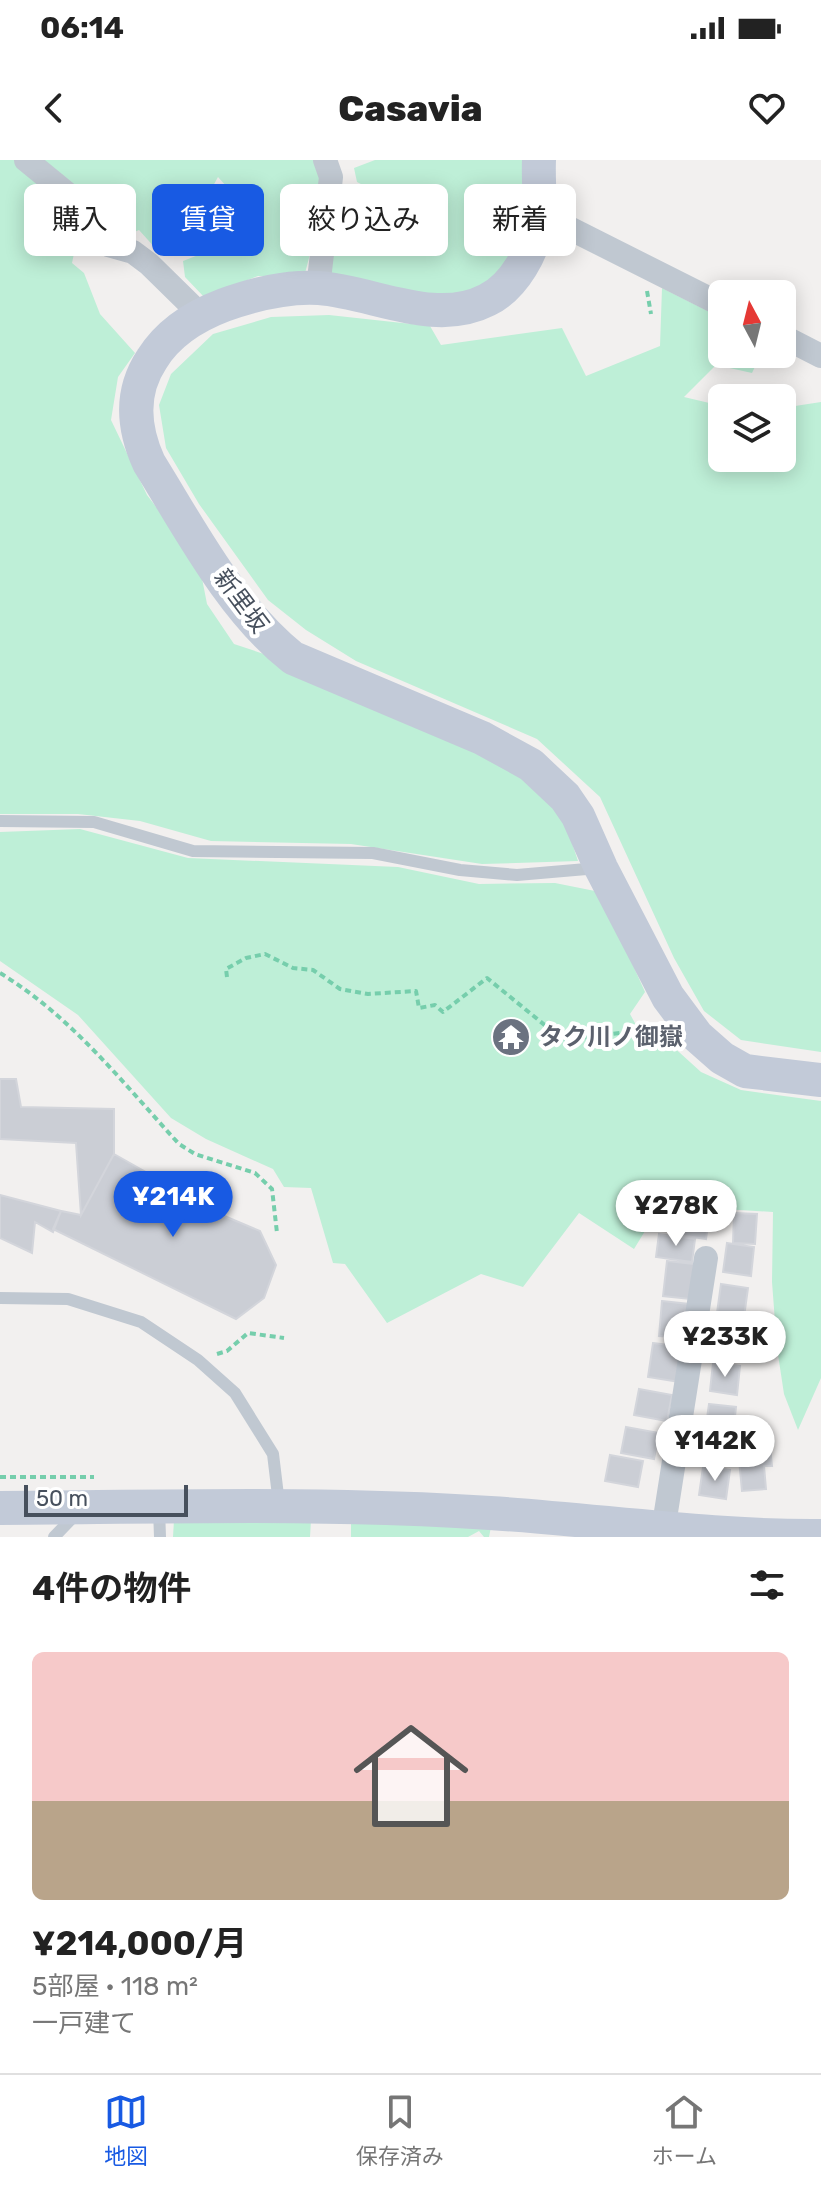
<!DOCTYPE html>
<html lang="ja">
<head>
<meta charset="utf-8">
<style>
  body { margin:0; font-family:Rubik,"Noto Sans JP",sans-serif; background:#f6f6f6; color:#222; height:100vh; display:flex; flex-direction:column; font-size:30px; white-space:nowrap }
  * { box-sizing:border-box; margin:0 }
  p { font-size:26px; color:#767676 }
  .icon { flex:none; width:44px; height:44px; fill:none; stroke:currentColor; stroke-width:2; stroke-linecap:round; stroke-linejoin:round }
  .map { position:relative; height:1377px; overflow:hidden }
  .drawer { display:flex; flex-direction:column; background:#fff; flex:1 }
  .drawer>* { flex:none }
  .hud { position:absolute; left:24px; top:24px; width:774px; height:72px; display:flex; gap:16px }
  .needle { width:52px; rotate:353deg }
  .tools { position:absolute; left:708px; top:120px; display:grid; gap:16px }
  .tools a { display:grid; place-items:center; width:88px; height:88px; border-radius:12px; background:#fff; box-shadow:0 4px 20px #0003; font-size:40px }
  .scale { position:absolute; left:24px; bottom:20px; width:164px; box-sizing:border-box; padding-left:8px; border:4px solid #47505d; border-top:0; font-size:22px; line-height:28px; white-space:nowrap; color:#47505d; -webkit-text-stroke:6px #fff; paint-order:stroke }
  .price { position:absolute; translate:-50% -68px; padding:0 18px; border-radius:28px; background:#fff; color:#222; font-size:26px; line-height:52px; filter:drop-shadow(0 2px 4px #0008) }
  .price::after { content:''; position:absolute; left:50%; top:48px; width:24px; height:18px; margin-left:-12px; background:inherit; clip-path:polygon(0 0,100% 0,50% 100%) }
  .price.selected { background:#185ae3; color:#fff }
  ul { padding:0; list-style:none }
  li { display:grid; align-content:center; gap:16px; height:424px; padding:0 32px }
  li span { display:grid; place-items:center; height:248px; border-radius:12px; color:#555 }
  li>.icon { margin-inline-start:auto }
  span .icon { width:144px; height:144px; fill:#fffc; stroke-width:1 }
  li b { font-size:34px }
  h2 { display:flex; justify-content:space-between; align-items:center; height:96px; padding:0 32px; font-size:34px }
  .chip { padding:0 28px; border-radius:12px; background:#fff; box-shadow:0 4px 20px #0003; font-size:28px; line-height:72px }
  .chip.selected { background:#185ae3; color:#fff }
  .status { display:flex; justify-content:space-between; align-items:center; height:56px; padding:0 40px; background:#fff; direction:ltr }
  .status svg { height:22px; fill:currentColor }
  header { display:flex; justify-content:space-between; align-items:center; height:104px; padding:0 32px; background:#fff; font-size:36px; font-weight:800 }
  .dock { display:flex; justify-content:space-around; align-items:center; height:112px; border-top:2px solid #e0e0e0; background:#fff; font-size:22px; color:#767676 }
  .dock a { display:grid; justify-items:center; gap:4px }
  .dock .selected { color:#185ae3 }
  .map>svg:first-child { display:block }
  .green { fill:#beefd7 }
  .building { fill:#cbced5; stroke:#d3d5db; stroke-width:2 }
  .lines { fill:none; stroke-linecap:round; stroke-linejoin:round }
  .path { stroke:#76ceac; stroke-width:4; stroke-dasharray:6 4; stroke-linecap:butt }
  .lane { stroke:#c0c8d1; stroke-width:12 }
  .street { stroke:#c0c8d1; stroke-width:24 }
  .secondary { stroke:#c2cad8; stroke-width:34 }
  .labels { text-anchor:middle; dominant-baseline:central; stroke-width:8; stroke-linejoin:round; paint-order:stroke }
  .street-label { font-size:24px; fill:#47505d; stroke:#fff }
  .worship-label { font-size:24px; font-weight:bold; fill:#5b616d; stroke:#fff; text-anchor:start }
</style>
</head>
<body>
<div class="status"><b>06:14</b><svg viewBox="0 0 49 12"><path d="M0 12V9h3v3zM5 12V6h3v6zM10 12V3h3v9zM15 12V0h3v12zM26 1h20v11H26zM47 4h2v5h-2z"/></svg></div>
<header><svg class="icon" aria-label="back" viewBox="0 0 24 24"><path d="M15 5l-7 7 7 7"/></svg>Casavia<svg class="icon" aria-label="heart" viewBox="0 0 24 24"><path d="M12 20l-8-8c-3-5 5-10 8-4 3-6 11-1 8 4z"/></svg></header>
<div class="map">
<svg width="821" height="1377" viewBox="0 0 821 1377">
  <rect width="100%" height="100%" fill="#f2f0ef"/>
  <path class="green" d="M0,0H317C327,33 313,83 304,117L258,116L204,137L185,117L183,101L201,94L217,66L227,68L255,87L263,86L252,55L218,17L196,57L157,90L139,70L125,76L103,59L79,70L72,103L84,113L100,154L135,193L118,217L111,260L147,335L199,403L207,444L234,484L273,497L497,593L540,628L565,662L578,701L482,704L351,684L211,681L140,661L78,654H0Z
    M375,0H526C524,30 529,70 513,97C501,117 471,135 447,136C414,138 360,121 327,113L329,72L398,81L404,46L357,22L354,8Z
    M662,128L722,158V194H761L752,213L716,205L684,237L722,246V298H782V248L821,242V892L741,880L704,851L674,798L600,637L537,579L356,501L306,470L268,440L199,344L166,288L159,245L171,214L213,174L271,157L329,155L430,166L441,185L562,168L586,216L660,186Z
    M80,669L188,698L398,707L479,724L555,723L600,732L645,832L630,854L642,876L669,883L701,912L741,930L821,941V1218L798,1270L784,1234L777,1188L772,1122L773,1052L723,1049L667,1035L634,1089L579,1053L523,1127L481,1114L387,1163L345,1104L333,1103L311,1028L284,1027L273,1009L206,979L171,958L78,855L0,801V672Z
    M197,1357H410L492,1362L489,1377H484L479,1371L468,1377H351V1361L311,1360L310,1377H173L174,1360Z"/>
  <path class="building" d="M0,919H16L21,947L114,949V994L81,1055L76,983L0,979Z
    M114,994L222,1055L260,1071L276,1105L264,1138L236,1159L53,1069L61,1051L81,1055Z
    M0,1035L61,1051L53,1072L35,1062L32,1093L0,1078Z
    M683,1047L710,1050L706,1079L679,1075Z
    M734,1053L757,1054L755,1084L733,1083Z
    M659,1074L695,1079L692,1102L656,1097Z
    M727,1083L754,1087L751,1116L723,1112Z
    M667,1101L694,1104L690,1139L663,1136Z
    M721,1124L748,1128L744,1157L717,1153Z
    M662,1141L689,1144L685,1178L659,1176Z
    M717,1168L744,1171L740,1200L713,1196Z
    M653,1183L685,1187L680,1222L648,1217Z
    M713,1203L740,1206L737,1235L710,1231Z
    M639,1229L672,1235L667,1261L634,1255Z
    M709,1244L736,1247L733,1276L705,1272Z
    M768,1265L772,1306H764L766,1329L742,1331L736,1268Z
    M626,1267L659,1273L654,1299L621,1293Z
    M705,1274L732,1277L729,1306L701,1302Z
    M610,1295L643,1301L638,1327L605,1321Z
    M703,1307L730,1310L726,1339L699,1335Z"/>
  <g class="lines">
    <path class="path" d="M647,131L651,154
      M0,813C71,856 123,923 179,984L195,994L255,1013L272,1029L277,1073
      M227,817L226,809L246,798L265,794L293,808L313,810L340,829L368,834L416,831L419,848L435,845L443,852L487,818L563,880L635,871L655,865
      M217,1194L227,1191L248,1173L284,1178
      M0,1317H94"/>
    <path class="lane" d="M0,661L94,662L193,691L373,693L460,710L517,715L598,708
      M0,1138L68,1139L141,1162L198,1200L235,1233L273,1294L279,1344
      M159,1349L160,1377
      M54,1377L77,1353"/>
    <path class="street" d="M26,0L81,45L93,73L108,85L133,92L149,104L201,155
      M538,60L567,67L722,145
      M318,128L331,17L325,0
      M782,176L821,196
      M663,1371L706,1098"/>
    <path class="secondary" d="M539,0C538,20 541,41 538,61C534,91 514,127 487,140C435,167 373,132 319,128C286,126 255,134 224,145C195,156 168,173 152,199C130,232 133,268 149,303C190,369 232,450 293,498L482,578L531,605L565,637L578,656L601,708L668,837L697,876L722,898L745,911L821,920
      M0,1348C163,1347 327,1342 490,1353C600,1360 710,1377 821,1376"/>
  </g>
  <defs>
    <symbol id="temple-disc" viewBox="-11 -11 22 22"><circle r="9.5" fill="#6b7280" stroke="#fff"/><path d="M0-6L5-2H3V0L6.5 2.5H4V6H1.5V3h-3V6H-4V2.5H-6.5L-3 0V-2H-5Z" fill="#fff"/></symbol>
  </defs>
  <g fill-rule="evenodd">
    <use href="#temple-disc" x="489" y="855" width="44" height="44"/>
  </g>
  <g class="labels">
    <g class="street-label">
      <text transform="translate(241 441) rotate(53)">新里坂</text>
    </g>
    <g class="worship-label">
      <text x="539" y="877">タク川ノ御嶽</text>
    </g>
  </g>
</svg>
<div class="tools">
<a><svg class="needle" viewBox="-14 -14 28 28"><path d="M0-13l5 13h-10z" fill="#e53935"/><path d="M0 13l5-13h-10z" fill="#767676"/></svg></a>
<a><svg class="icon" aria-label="layers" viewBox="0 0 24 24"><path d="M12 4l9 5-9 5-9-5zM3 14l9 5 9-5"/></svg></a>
</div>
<div class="scale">50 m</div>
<b class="price selected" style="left:173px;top:1079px">¥214K</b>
<b class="price" style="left:676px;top:1088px">¥278K</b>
<b class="price" style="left:725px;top:1219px">¥233K</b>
<b class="price" style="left:715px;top:1323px">¥142K</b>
<div class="hud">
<a class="chip">購入</a>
<a class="chip selected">賃貸</a>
<a class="chip">絞り込み</a>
<a class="chip">新着</a>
</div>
</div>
<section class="drawer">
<h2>4件の物件<svg class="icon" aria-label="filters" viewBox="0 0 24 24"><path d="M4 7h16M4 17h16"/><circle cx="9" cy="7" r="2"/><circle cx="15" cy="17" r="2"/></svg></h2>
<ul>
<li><span style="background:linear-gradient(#f6c9c9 60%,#b9a48a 0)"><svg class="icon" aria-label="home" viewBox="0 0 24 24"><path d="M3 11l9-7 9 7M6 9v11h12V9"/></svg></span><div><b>¥214,000/月</b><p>5部屋 · 118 m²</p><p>一戸建て</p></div></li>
</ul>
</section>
<nav class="dock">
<a class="selected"><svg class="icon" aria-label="map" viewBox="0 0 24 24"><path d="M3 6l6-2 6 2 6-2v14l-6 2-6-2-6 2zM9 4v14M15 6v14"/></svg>地図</a>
<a><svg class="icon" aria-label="saved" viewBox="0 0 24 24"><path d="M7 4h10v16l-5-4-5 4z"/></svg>保存済み</a>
<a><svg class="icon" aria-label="home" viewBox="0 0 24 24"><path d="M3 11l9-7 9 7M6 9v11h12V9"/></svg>ホーム</a>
</nav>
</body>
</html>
